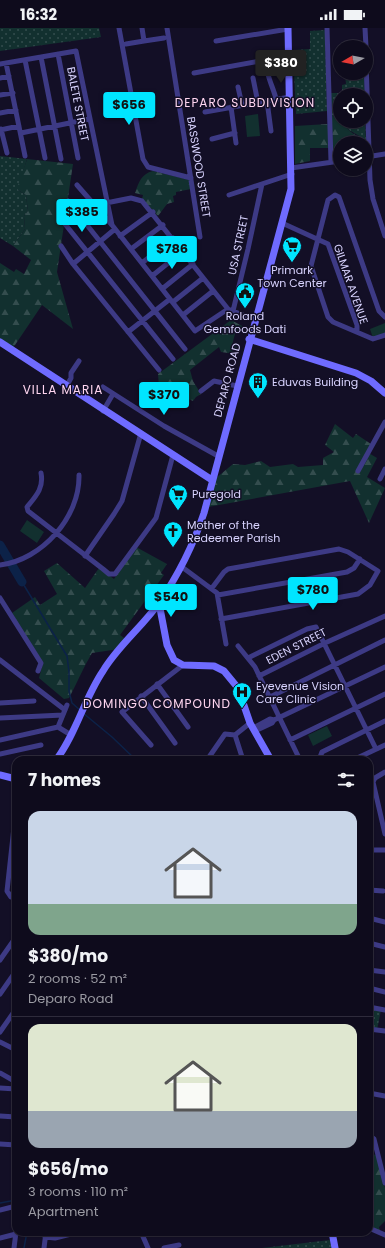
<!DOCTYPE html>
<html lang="en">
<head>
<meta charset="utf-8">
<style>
  body { margin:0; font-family:Poppins,sans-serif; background:#1c1929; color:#f1f3f6; height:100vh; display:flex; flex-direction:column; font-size:15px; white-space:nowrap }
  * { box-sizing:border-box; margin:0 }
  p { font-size:13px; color:#9b9ba3 }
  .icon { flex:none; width:22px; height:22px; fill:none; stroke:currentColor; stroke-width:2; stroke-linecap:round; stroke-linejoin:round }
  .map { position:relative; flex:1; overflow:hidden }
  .panel { position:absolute; left:12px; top:728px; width:361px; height:480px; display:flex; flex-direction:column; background:#0e0b1c; border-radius:12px; box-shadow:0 1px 3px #0004,0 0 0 1px #2e2b3b }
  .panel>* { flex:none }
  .needle { width:26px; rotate:261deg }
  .controls { position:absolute; left:333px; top:12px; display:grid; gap:8px }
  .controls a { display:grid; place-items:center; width:40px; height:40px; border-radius:50%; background:#0e0b1c; box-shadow:0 1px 3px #0004,0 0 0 1px #2e2b3b; font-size:20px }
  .price { position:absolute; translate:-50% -34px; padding:0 9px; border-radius:4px; background:#00e5ff; color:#111; font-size:13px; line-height:26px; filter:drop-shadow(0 1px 2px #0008) }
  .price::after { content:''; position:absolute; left:50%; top:24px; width:12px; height:9px; margin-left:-6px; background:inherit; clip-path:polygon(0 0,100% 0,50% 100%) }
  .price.active { background:#222; color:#fff }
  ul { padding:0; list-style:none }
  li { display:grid; align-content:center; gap:8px; height:212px; padding:0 16px }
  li+li { border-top:1px solid #2e2b3b }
  li span { display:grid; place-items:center; height:124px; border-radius:12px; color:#555 }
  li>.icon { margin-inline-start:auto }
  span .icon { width:72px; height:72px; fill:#fffc; stroke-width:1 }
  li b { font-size:17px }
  h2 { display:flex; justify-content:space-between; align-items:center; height:48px; padding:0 16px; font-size:17px }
  .status { display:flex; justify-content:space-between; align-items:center; height:28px; padding:0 20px; background:#0e0b1c; direction:ltr }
  .status svg { height:11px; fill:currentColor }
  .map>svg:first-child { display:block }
  .grass { fill:url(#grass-dots) }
  .forest { fill:url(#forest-firs) }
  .pitch { fill:#12302f }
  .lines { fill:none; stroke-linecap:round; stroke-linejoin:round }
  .stream { stroke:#0c2248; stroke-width:1.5 }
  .river { stroke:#0c2248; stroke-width:9 }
  .street { stroke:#3d3a85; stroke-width:5 }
  .secondary { stroke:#6f6bff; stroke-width:7 }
  .labels { text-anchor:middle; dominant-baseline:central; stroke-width:3; stroke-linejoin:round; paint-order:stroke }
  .street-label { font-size:11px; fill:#d9d4ff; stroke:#130f26 }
  .poi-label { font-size:11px; fill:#d9d4ff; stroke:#130f26; text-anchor:start }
  .neighbourhood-label { font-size:12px; letter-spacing:1px; fill:#ffd6f0; stroke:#130f26 }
</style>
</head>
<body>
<div class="status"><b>16:32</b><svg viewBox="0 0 49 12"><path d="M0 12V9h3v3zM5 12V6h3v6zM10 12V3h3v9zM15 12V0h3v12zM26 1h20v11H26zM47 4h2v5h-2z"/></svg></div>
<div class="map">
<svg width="385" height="1220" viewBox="0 0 385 1220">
  <defs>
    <pattern id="grass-dots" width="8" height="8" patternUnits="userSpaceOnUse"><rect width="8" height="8" fill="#12302f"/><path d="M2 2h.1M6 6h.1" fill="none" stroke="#344d4e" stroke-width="1.8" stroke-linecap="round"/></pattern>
    <pattern id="forest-firs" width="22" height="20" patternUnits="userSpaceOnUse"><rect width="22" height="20" fill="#12302f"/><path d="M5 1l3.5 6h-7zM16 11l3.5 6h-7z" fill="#344d4e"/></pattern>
  </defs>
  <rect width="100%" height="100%" fill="#130f26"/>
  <path class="grass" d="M0,0H99L101,9L0,23Z
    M325,2L327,83L296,86L293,22L310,21V3Z
    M350,45H364L365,67H340V91L335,72H331L330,65H342V57L346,56L345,47H350Z
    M341,93H365L366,112L349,102Z
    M0,128L27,131C24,142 20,151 18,162L26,167L28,183L24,188L25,201L13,218L0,210Z
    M369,980L381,982L377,1002L369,1001Z
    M330,1212L332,1213L333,1220H262Z"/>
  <path class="forest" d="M335,71C337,90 347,106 366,112V115H340V131L333,132L331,72Z
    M328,96L329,120H310V133L295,136V98Z
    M27,131L73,136L57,244L73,301L42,277L13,320L0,311V235L14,244L16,241L24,246L31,232L13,218L25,201L24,188L28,183L26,167L18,162C17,155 25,139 27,131Z
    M153,143L190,152L191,161L176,164V167L173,168L174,174L167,176L158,188L142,171L143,167L135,165C139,154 141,146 153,143Z
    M231,292L244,299L235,306L232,317L237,319L235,326L221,324L219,319L190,342L193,353L201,366L196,369L193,373L159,359L158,346Z
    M335,396L353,410L356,406L371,416L367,424L377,430L367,449L385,460L369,495L350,453L208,479L216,450L233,436L245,437L261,433L270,439L293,436L298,439L323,437V430L334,424L325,417Z
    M136,519L167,536L161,545L164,547L120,607L127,612L119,621L92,625C83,640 77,655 69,670L64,671L39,650L43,635L12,585L35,569L40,577L57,566L44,543L57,535L85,560L99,540L114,551Z
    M369,1126L377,1127L385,1160V1193L379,1199L380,1203L369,1199Z"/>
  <path class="pitch" d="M258,86L260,108L247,109L245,88Z
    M385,295V305L373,310L370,301Z
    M27,492L44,504L37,515L20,503Z
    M327,698L332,708L313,718L308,707Z"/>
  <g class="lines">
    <path class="stream" d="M22,554L67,628L69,644V663L72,675L81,683
      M83,685L112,709L136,732
      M0,1175L16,1172
      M24,1220L27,1204"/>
    <path class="river" d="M0,517L22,554"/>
    <path class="street" d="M119,0L143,131L148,139L191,150
      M167,0L200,209
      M327,0L331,134
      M365,0L366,19
      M144,13L164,10
      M216,13L288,1
      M126,16L144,13L142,0
      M58,26L78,130
      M41,29L61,131
      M25,32L45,130
      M366,33L370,152L373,171L385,208
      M6,35L25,128
      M0,36L76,23L112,197
      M194,45L260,33L270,36L289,33
      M268,46C270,55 274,62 276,71
      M0,50L9,48
      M253,50L258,75
      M238,59L242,77
      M0,67L13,65
      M267,73L271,103
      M231,79L236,115
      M205,84L290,69
      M0,85L16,82
      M1,101L7,125
      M0,102L19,98
      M21,105L89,91
      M212,111L235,105
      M366,129L385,126
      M291,140L340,133
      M77,157L112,197L195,303L228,281
      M229,167L292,146
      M68,173L185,321
      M106,175L131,170L142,173L228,281L255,292
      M282,195L328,216L357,297V304
      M65,196L173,331
      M120,208L153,184
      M61,218L73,236L159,342
      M131,221L163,197
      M142,235L173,210
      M73,236L115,201
      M152,248L183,223
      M162,261L193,236
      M173,274L203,250
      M233,283L248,221L262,156
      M183,287L213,263
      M385,289L379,283L339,169L335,167L328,172L311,238L328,289L333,294L373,311L385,307
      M128,304L170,271
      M66,359L71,350V345L79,333
      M103,359L164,398L218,428
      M201,363L214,353L237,358
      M103,383L113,366
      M358,443L385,394
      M41,445C44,460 36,468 27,479L28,483L103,541L109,546H115L156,490L173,427
      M380,451L385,441
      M85,528L114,486L122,473L141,405
      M0,537C42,532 80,489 79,447
      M182,539L217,565L226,616
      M212,560L224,544L228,541L339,521L348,524L378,543L370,557L358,566L221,591
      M218,567L347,544L354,540L360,531
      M0,570L41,635L38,643
      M238,618L255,639L300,732
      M248,630L307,601L316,599L376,721
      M0,632L65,682
      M259,648L325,615L385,588
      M157,656L188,699
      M141,668L175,715
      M270,669L385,612
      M0,675L34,673
      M0,690L63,687
      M58,699L71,707
      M253,700L270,691L274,692
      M255,703L272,695L274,692L385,639
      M235,707L243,732
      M235,707L250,695
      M0,712L58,699L67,677
      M290,712L385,666
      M151,717L122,684L183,637
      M0,726L41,717
      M60,727L67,732
      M207,732L225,706L235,707
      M319,732L322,724L385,693
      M353,732L385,717
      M385,744L375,750L373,754L385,806
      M16,781L7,863L11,869H16
      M369,822H385
      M369,862L383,863
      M369,890L385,894
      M369,915L385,919
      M0,932L16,909
      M369,942L385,944
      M369,960L385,964
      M0,966L16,943
      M369,979L385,982
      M369,1001L385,1003
      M0,1004L16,981
      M0,1014L16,1022
      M0,1045L16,1054
      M0,1060L16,1061
      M369,1065L385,1068
      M0,1088L16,1089
      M369,1107L374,1111L385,1155
      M0,1116L16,1117
      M0,1182L16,1178
      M369,1200L385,1207
      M141,1204L148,1220
      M45,1209L55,1210L79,1204
      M0,1210L16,1206
      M14,1220L16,1204
      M44,1220L46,1204
      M164,1220L179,1217"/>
    <path class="secondary" d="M249,311L356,345L371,353L385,365
      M0,314L212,452
      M159,575L167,617L174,632L183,637L214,638L224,643L238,660L250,695L271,732
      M56,732C76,706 84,671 103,643C118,618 142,599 159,575C179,546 193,518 204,485L291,161L288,0
      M0,747L16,751
      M332,1204L335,1220"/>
  </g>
  <defs>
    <symbol id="supermarket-pin" viewBox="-11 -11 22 30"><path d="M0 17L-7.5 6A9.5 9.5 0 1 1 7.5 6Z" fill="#00e5ff" stroke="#130f26"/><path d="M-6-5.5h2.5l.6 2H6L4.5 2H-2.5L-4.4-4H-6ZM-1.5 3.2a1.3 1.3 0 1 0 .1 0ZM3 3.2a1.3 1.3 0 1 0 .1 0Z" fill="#111"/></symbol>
    <symbol id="civic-pin" viewBox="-11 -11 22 30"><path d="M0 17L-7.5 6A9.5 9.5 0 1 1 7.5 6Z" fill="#00e5ff" stroke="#130f26"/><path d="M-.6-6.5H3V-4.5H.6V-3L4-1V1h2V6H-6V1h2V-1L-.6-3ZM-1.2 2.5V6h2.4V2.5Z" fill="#111"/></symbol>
    <symbol id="building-pin" viewBox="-11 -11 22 30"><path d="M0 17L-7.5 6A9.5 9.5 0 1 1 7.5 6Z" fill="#00e5ff" stroke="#130f26"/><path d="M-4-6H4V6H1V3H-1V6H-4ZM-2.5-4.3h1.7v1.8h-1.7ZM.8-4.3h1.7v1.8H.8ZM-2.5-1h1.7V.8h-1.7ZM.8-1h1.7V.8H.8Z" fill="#111"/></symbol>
    <symbol id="church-pin" viewBox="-11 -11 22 30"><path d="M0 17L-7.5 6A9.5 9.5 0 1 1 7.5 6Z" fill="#00e5ff" stroke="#130f26"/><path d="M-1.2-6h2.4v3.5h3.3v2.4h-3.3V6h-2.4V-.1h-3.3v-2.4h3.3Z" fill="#111"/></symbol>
    <symbol id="hospital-pin" viewBox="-11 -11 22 30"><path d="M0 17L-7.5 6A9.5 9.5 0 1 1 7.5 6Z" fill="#00e5ff" stroke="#130f26"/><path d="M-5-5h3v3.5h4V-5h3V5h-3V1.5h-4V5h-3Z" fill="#111"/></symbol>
  </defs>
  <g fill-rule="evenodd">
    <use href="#supermarket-pin" x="281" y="207" width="22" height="30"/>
    <use href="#civic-pin" x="234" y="253" width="22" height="30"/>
    <use href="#building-pin" x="247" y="343" width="22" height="30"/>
    <use href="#supermarket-pin" x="167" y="455" width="22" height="30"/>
    <use href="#church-pin" x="162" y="492" width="22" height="30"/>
    <use href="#hospital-pin" x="231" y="653" width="22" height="30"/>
  </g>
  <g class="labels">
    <g class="street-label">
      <text transform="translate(78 76) rotate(79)">BALETE STREET</text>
      <text transform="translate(199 139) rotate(81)">BASSWOOD STREET</text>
      <text transform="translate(238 217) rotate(-78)">USA STREET</text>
      <text transform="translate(351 256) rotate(71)">GILMAR AVENUE</text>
      <text transform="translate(227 352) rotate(-75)">DEPARO ROAD</text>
      <text transform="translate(296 618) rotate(-27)">EDEN STREET</text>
    </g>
    <g class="poi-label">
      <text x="292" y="242" text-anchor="middle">Primark<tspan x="292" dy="13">Town Center</tspan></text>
      <text x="245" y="288" text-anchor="middle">Roland<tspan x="245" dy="13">Gemfoods Dati</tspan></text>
      <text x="272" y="354">Eduvas Building</text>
      <text x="192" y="466">Puregold</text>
      <text x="187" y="497">Mother of the<tspan x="187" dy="13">Redeemer Parish</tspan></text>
      <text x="256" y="658">Eyevenue Vision<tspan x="256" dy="13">Care Clinic</tspan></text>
    </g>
    <g class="neighbourhood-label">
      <text x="245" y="74">DEPARO SUBDIVISION</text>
      <text x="63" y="361">VILLA MARIA</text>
      <text x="157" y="675">DOMINGO COMPOUND</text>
    </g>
  </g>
</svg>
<div class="controls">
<a><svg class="needle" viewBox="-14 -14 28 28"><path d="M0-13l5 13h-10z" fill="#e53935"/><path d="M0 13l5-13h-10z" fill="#9b9ba3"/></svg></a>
<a><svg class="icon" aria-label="locate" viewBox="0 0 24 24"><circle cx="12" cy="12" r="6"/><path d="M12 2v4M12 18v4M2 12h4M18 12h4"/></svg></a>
<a><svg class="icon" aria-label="layers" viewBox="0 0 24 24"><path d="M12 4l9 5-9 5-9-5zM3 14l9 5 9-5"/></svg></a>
</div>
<b class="price active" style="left:281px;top:56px">$380</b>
<b class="price" style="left:129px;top:98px">$656</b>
<b class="price" style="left:82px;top:205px">$385</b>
<b class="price" style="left:172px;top:242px">$786</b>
<b class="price" style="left:164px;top:388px">$370</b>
<b class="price" style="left:313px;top:583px">$780</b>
<b class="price" style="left:171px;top:590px">$540</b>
<section class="panel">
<h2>7 homes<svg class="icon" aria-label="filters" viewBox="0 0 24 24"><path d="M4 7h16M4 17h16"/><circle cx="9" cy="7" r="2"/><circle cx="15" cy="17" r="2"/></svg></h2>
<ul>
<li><span style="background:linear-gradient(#c9d6e8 75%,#7fa58c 0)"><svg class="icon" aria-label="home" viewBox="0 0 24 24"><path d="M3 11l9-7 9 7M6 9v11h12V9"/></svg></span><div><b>$380/mo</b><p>2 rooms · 52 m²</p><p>Deparo Road</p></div></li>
<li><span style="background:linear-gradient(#dfe7d0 70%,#9aa5b1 0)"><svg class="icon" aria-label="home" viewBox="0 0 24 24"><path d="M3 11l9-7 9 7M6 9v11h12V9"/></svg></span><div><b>$656/mo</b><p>3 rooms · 110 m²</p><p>Apartment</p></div></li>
</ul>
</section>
</div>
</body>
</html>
